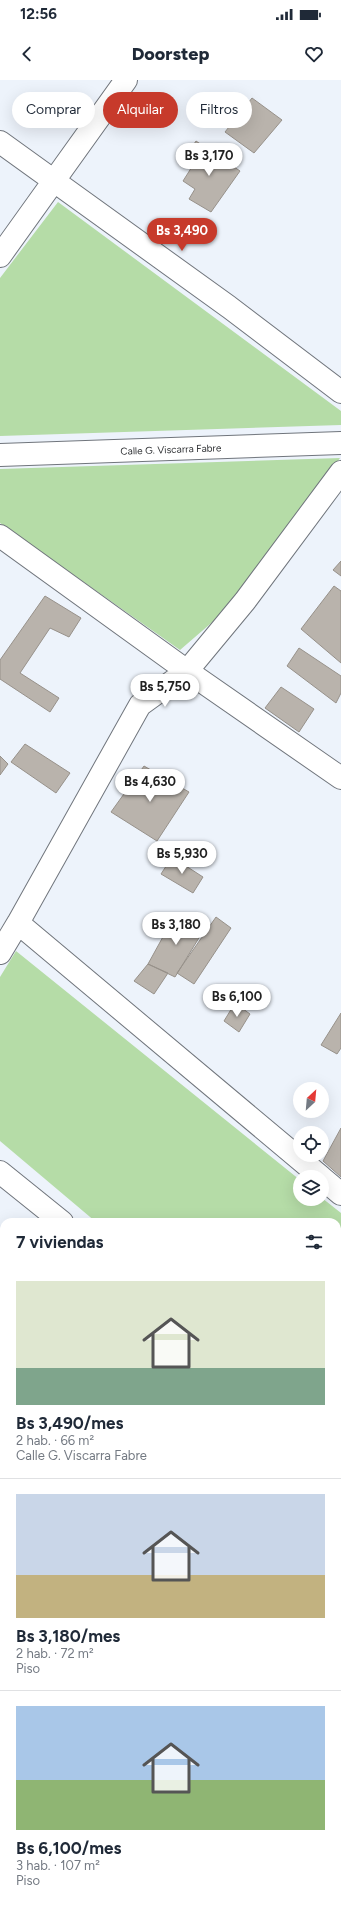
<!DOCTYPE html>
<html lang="es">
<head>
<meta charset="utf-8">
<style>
  body { margin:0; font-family:Figtree,sans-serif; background:#f6f6f7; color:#1f2937; height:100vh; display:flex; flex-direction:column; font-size:15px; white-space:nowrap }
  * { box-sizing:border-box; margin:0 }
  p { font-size:13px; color:#747a83 }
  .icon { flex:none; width:22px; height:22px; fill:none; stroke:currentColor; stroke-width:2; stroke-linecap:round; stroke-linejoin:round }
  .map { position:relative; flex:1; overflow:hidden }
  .drawer { position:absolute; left:0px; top:1138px; width:341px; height:692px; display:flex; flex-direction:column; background:#fff; border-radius:12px 12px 0 0; box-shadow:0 4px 16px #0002 }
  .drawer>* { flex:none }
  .top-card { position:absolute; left:12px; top:12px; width:317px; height:36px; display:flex; gap:8px }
  .needle { width:26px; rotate:26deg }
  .tools { position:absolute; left:293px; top:1002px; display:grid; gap:8px }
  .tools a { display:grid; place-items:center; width:36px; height:36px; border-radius:50%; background:#fff; box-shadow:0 4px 16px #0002; font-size:20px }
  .price { position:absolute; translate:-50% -34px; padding:0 9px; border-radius:14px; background:#fff; color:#222; font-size:13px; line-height:26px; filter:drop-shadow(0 1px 2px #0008) }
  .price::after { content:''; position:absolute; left:50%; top:24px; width:12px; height:9px; margin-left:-6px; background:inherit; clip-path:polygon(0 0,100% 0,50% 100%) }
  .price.selected { background:#c73a2b; color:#fff }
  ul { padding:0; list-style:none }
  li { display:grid; align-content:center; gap:8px; height:212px; padding:0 16px }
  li+li { border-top:1px solid #e0e1e3 }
  li span { display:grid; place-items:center; height:124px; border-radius:0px; color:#555 }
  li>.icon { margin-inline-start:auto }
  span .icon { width:72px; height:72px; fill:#fffc; stroke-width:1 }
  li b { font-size:17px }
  h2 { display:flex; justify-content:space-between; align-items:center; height:48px; padding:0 16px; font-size:17px }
  .chip { padding:0 14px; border-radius:18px; background:#fff; box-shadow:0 4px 16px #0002; font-size:14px; line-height:36px }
  .chip.selected { background:#c73a2b; color:#fff }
  .status { display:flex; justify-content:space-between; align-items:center; height:28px; padding:0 20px; background:#fff; direction:ltr }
  .status svg { height:11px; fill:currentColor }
  header { display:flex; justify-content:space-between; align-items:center; height:52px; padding:0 16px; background:#fff; font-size:18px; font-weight:800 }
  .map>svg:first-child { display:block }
  .green { fill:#b5dca7 }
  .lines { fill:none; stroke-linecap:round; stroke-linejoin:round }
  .stream { stroke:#4dc3f0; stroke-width:8 }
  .building { fill:#b9b3ac; stroke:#97918a }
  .street-casing { stroke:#70757c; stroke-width:24 }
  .secondary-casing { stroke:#70757c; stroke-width:24 }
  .street { stroke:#fff; stroke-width:22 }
  .secondary { stroke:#fff; stroke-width:22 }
  .labels { text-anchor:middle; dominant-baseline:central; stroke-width:3.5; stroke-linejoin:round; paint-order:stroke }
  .street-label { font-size:10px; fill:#2d2f32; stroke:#edf3fb }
</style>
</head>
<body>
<div class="status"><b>12:56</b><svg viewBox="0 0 49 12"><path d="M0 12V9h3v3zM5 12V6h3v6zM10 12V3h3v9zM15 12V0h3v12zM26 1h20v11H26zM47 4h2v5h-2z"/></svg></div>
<header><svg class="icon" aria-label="back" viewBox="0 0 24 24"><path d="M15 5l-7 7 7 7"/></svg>Doorstep<svg class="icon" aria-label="heart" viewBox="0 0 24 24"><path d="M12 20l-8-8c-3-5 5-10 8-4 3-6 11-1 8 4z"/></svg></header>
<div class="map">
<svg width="341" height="1830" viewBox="0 0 341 1830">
  <rect width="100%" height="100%" fill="#edf3fb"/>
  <path class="green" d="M58,122L341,331V345L0,356V198Z
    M340,378L246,513L180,570L0,443V389Z
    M16,871L300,1100V1119L322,1118L341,1133V1238L337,1247V1142H96L0,1061V897Z
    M341,1330V1830H151L153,1826H337V1339Z"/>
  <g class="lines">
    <path class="stream" d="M337,1735L341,1731
      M291,1830L293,1826"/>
  </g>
  <path class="building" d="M252,18L282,40L254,73L225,52Z
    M196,61L240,91L211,132L189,119L195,109L183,101L195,82L186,76Z
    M341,481V496L333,490Z
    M334,506L341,511V583L301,549Z
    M45,516L81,538L69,557L50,548L20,593L59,618L50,632L0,599V580Z
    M299,568L341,596V613L336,623L287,586Z
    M281,607L314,629L299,652L265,628Z
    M25,664L70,693L56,713L11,682Z
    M0,676L8,684L0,695Z
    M144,686L189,712L157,761L111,732Z
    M172,777L203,797L193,813L161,794Z
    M175,835L205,848L175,897L148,884Z
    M216,837L231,848L194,904L177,893Z
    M148,884L168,893L154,914L134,901Z
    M235,923L250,934L239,952L224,941Z
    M341,933V968L337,974L321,965Z
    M341,1048V1097L323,1081Z"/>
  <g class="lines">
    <defs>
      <path id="street" d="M0,62L229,227L341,312
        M0,176L126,0
        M0,456L187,591L341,698
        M18,843L321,1097
        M0,873L18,843L140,625L187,591L245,521L341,392
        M0,1092L62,1142
        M322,1098L341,1114
        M337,1285L341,1276
        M0,1502L4,1504
        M0,1829L2,1830
        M131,1830L132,1826"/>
      <g id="secondary">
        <path id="s1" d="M0,375L341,363"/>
      </g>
    </defs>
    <use href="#street" class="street-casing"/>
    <use href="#secondary" class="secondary-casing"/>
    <use href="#street" class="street"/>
    <use href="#secondary" class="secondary"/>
  </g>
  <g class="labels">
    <g class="street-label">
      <text stroke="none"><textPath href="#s1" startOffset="171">Calle G. Viscarra Fabre</textPath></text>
    </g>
  </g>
</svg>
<div class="tools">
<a><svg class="needle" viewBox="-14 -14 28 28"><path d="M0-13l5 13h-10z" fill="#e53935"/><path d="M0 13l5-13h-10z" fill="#747a83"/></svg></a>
<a><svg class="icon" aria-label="locate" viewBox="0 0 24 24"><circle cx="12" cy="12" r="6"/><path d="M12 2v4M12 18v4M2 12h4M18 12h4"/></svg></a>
<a><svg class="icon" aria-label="layers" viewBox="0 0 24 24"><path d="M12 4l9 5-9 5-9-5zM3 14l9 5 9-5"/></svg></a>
</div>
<b class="price" style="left:209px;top:97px">Bs 3,170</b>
<b class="price selected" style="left:182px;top:172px">Bs 3,490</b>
<b class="price" style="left:165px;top:628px">Bs 5,750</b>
<b class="price" style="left:150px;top:723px">Bs 4,630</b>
<b class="price" style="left:182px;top:795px">Bs 5,930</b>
<b class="price" style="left:176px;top:866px">Bs 3,180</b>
<b class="price" style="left:237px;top:938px">Bs 6,100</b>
<div class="top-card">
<a class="chip">Comprar</a>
<a class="chip selected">Alquilar</a>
<a class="chip">Filtros</a>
</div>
<section class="drawer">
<h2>7 viviendas<svg class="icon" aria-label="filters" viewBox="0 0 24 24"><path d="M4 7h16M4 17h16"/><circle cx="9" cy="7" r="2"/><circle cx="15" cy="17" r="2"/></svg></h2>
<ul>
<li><span style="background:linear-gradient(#dfe7d0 70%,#7fa58c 0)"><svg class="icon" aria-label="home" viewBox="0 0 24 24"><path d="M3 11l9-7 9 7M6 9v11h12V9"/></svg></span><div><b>Bs 3,490/mes</b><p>2 hab. · 66 m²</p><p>Calle G. Viscarra Fabre</p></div></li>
<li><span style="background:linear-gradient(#c9d6e8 65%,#c2b280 0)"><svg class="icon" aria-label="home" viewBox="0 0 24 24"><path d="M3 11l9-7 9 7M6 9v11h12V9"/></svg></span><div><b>Bs 3,180/mes</b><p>2 hab. · 72 m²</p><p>Piso</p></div></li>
<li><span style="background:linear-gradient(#a9c7e8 60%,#8fb573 0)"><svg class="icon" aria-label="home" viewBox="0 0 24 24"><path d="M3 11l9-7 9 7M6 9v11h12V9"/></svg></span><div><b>Bs 6,100/mes</b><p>3 hab. · 107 m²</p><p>Piso</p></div></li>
</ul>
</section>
</div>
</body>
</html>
